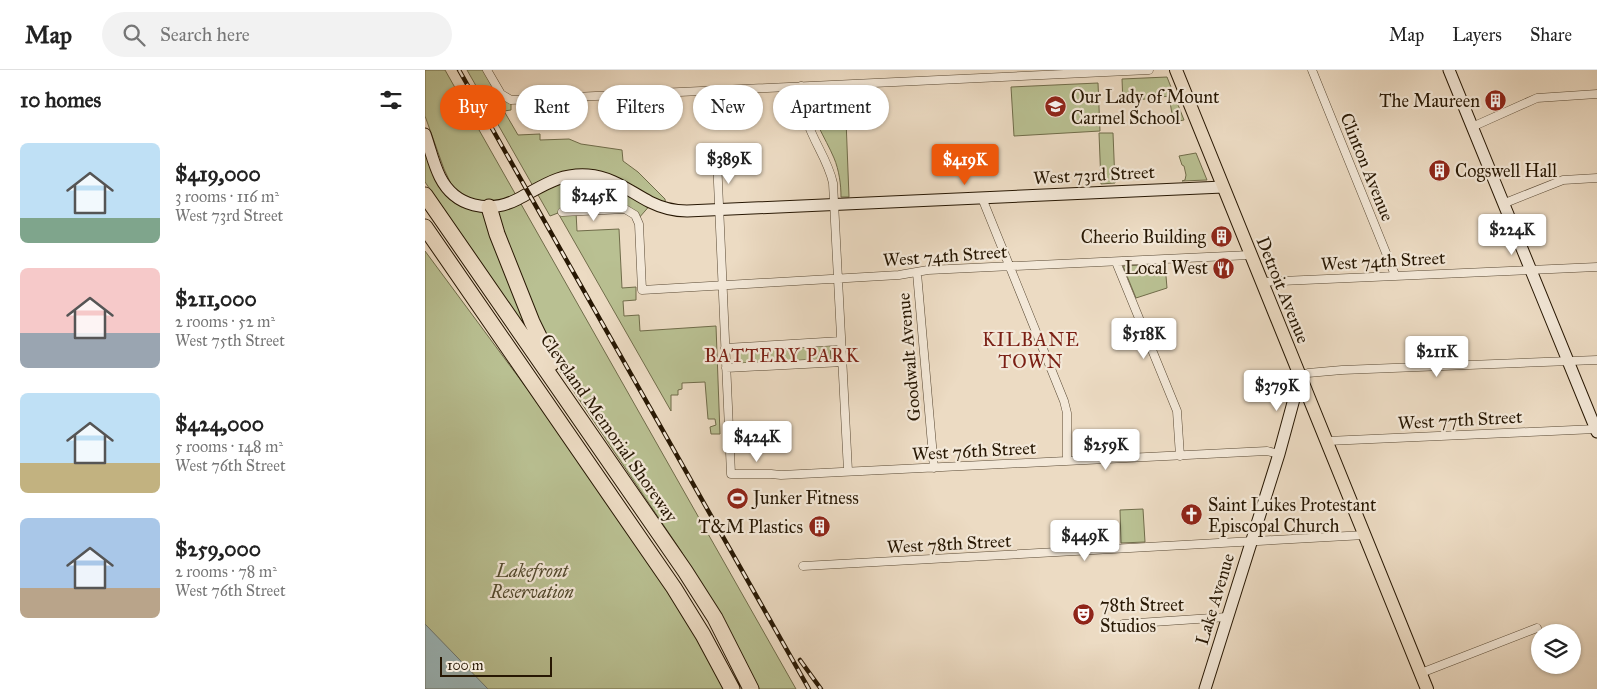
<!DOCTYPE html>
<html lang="en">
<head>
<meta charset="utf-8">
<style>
  body { margin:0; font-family:"IM FELL Great Primer",serif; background:#f2f2f2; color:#222; height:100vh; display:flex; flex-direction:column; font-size:19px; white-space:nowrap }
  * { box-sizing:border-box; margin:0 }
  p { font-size:16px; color:#767676 }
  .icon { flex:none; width:28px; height:28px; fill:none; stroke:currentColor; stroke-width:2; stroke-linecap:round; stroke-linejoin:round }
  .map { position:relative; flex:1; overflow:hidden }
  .drawer { display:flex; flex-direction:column; background:#fff; width:425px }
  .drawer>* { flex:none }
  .guide { position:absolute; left:15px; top:15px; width:475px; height:45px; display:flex; gap:10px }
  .controls { position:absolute; left:1106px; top:554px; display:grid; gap:10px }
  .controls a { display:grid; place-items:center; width:50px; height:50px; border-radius:50%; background:#fff; box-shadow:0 1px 4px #0004; font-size:25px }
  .scale { position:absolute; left:15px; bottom:12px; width:112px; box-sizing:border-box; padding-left:5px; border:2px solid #271703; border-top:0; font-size:14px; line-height:18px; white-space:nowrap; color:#271703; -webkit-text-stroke:4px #f3e8d8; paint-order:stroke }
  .price { position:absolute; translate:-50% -42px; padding:0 11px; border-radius:5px; background:#fff; color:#222; font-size:16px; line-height:32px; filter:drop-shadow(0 1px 2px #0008) }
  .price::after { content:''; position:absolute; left:50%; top:30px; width:15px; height:11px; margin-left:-8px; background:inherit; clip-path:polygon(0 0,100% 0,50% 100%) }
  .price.active { background:#ea580c; color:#fff }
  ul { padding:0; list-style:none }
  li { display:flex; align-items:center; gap:15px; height:125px; padding:0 20px }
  li span { display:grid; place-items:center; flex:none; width:140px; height:100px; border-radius:8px; color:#555 }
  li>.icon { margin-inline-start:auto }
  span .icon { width:60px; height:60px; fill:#fffc; stroke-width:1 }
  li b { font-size:21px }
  h2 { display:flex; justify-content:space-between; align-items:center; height:60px; padding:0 20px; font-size:21px }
  .pill { padding:0 18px; border-radius:22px; background:#fff; box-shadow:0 1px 4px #0004; font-size:18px; line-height:45px }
  .pill.active { background:#ea580c; color:#fff }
  header { display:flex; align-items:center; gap:30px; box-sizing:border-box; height:70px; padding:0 25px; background:#fff; border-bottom:1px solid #e0e0e0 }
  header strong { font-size:24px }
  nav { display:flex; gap:28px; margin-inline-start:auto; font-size:18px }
  .search { width:350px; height:45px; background:#f2f2f2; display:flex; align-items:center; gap:12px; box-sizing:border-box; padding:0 18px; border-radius:28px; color:#767676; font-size:19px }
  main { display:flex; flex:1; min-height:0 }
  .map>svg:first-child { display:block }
  .green { fill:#b9c092; stroke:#706c4a }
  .water { fill:#9cb9bd; stroke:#6d7873 }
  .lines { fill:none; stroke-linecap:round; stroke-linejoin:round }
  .street-casing { stroke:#584833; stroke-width:9 }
  .secondary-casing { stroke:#271703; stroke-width:13 }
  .primary-casing { stroke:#271703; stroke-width:14 }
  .highway-casing { stroke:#271703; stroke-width:17 }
  .street { stroke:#f3e8d8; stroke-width:8 }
  .secondary { stroke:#f3e8d8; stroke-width:11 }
  .primary { stroke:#ecdbc3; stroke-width:12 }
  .highway { stroke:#ecdbc3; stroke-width:15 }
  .rail-casing { stroke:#271703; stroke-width:4.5 }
  .rail { stroke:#f3e8d8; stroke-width:2.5; stroke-dasharray:8; stroke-linecap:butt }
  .labels { text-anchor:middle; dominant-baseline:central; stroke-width:4.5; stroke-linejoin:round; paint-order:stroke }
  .poi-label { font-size:18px; fill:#271703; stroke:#f3e8d8; text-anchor:start }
  .street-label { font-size:18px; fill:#271703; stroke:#f3e8d8 }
  .park-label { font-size:18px; font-style:italic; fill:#534a2e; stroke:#f3e8d8 }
  .neighbourhood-label { font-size:19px; letter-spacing:1px; fill:#7a1f14; stroke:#f3e8d8 }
</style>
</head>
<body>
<header>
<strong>Map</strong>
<div class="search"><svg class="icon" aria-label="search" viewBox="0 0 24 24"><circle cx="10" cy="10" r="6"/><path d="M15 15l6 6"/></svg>Search here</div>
<nav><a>Map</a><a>Layers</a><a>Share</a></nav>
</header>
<main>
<section class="drawer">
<h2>10 homes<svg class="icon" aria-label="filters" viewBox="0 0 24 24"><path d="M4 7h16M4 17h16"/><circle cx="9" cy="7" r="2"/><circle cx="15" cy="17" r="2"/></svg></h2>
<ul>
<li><span style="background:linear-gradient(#bfe0f5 75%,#7fa58c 0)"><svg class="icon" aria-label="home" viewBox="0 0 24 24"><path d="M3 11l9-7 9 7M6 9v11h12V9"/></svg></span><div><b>$419,000</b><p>3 rooms · 116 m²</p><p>West 73rd Street</p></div></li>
<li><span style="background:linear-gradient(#f6c9c9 65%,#9aa5b1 0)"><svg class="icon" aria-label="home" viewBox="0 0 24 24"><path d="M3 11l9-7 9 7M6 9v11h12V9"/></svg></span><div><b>$211,000</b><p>2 rooms · 52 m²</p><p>West 75th Street</p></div></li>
<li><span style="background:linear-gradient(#bfe0f5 70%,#c2b280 0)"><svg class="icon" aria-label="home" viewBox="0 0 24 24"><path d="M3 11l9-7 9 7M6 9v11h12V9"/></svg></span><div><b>$424,000</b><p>5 rooms · 148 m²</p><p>West 76th Street</p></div></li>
<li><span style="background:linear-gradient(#a9c7e8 70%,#b9a48a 0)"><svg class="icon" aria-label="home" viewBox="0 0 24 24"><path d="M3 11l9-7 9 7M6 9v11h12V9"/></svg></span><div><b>$259,000</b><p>2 rooms · 78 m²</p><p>West 76th Street</p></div></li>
</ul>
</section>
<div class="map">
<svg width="1172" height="619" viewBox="0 0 1172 619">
  <rect width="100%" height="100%" fill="#ecdbc3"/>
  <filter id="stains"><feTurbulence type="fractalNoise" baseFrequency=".004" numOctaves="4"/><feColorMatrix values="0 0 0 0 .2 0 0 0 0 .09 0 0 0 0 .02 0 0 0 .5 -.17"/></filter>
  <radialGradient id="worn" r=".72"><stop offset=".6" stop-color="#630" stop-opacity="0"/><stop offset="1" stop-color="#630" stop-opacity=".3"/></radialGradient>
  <path class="green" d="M0,0H20L371,619H334L314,579L256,481L104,255L100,257L0,112V82C8,105 14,126 37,137L19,99L0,46Z
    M42,0H62L76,24L86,30V40L79,41L93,65L115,64V70L144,69L156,74L197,80L198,91L213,102L240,129L241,138L227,133L213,149L208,143L151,142L152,161L194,159L197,218L211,217V230L198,231L199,246L214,245L215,261L291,256L295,364H286L285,357L291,355L290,349H283L280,312L257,313V319L253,320V325H246V341L133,143L125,146Z
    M742,7L759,50L754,51L753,43L747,44L744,26L712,30V33L698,34L697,9Z
    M673,13L675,61L589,66L586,17Z
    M420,24L424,127H416C416,114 414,100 409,88C400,67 386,48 384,25Z
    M674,63H688L690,113L676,114Z
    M771,83L782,110L757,111L760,110L761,105L759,96L757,95L754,86Z
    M0,181L140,370L255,539L300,619H0Z
    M740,194L742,218L711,228L698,196Z
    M405,272L406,292L312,297L310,277Z
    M718,439L720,472L696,473L695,440Z"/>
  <path class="water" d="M0,554L63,619H0Z"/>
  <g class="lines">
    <defs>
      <path id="street" d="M62,0L76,24L86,30L724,0
        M887,0L970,205
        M376,16C376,28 377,39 382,51C389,73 403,90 408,113L423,401
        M1047,57L1112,28L1172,24
        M292,90L306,404H346L356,405L842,381L854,384
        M557,128L639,331L642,343V391
        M1080,133L1138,110L1172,108
        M137,142L200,139L210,145L214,154L217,220L474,205L503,200L825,185
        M691,192L752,341L755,386
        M492,203L509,398
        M836,212L1172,197
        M300,278L416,271
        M301,298L418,292
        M875,307L883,303L917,300L1172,290
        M902,371L1171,359
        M378,496L940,465
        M698,554L802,547
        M996,603L1112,558"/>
      <path id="secondary" d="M1024,0L1172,362
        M0,64C5,78 8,93 15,107C30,137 64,144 93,129C118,116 134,103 163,105C188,107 204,121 225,132C237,138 249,141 262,141L798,117
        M780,619L854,384L875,307"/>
      <path id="primary" d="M751,0L1002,619"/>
      <path id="highway" d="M0,125L260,501L290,548L326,619
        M64,137L72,164L107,252L127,293
        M0,157L249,518L278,565L307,619"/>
    </defs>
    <use href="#street" class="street-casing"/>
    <use href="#secondary" class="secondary-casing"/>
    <use href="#primary" class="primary-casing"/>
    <use href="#highway" class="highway-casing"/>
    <use href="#street" class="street"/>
    <use href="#secondary" class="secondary"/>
    <use href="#primary" class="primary"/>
    <use href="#highway" class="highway"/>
    <defs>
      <path id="rail" d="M34,0L384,619
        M375,590L396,619"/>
    </defs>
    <use href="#rail" class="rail-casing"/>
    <use href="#rail" class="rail"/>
  </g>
  <defs>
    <symbol id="building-disc" viewBox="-11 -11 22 22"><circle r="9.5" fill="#8f2418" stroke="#f3e8d8"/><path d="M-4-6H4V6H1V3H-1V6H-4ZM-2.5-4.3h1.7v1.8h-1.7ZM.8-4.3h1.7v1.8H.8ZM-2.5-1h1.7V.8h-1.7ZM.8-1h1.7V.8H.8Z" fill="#fff"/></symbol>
    <symbol id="school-disc" viewBox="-11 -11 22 22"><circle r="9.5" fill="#8f2418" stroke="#f3e8d8"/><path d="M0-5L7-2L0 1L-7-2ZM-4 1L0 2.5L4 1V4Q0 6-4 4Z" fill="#fff"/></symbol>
    <symbol id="restaurant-disc" viewBox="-11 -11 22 22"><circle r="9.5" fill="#8f2418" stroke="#f3e8d8"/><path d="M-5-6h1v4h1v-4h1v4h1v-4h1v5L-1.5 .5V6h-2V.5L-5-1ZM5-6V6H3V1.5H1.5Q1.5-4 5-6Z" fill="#fff"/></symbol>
    <symbol id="stadium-disc" viewBox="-11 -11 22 22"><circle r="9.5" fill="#8f2418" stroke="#f3e8d8"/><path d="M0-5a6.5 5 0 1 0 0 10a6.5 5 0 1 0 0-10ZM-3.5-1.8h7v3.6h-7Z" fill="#fff"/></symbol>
    <symbol id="church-disc" viewBox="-11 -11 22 22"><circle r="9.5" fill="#8f2418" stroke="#f3e8d8"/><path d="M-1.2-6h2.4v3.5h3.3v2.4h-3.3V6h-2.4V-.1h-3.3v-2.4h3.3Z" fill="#fff"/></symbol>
    <symbol id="theatre-disc" viewBox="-11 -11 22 22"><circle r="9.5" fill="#8f2418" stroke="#f3e8d8"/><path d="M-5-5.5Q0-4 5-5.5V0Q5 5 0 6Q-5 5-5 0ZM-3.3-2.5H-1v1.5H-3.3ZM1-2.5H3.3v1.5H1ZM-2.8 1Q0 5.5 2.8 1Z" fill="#fff"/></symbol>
  </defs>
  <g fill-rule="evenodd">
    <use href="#building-disc" x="1058" y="18" width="25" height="25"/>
    <use href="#school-disc" x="618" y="24" width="25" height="25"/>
    <use href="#building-disc" x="1002" y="88" width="25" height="25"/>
    <use href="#building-disc" x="784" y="154" width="25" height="25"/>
    <use href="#restaurant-disc" x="786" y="186" width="25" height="25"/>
    <use href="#stadium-disc" x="300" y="416" width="25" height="25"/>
    <use href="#church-disc" x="754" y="432" width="25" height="25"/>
    <use href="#building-disc" x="382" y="444" width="25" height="25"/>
    <use href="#theatre-disc" x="646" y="532" width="25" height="25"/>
  </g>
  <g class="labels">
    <g class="poi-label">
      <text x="646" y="27">Our Lady of Mount<tspan x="646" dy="21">Carmel School</tspan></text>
      <text x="1055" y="31" text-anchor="end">The Maureen</text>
      <text x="1030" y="101">Cogswell Hall</text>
      <text x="781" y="167" text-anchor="end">Cheerio Building</text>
      <text x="783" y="198" text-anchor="end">Local West</text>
      <text x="328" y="428">Junker Fitness</text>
      <text x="783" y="435">Saint Lukes Protestant<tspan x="783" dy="21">Episcopal Church</tspan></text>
      <text x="378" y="457" text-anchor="end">T&amp;M Plastics</text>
      <text x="675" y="535">78th Street<tspan x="675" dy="21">Studios</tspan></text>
    </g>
    <g class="street-label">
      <text transform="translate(942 97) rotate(68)">Clinton Avenue</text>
      <text transform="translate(669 105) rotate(-3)">West 73rd Street</text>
      <text transform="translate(520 186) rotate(-4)">West 74th Street</text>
      <text transform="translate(958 191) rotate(-3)">West 74th Street</text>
      <text transform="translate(858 220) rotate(68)">Detroit Avenue</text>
      <text transform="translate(484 287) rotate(-95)">Goodwalt Avenue</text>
      <text transform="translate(1035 350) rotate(-3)">West 77th Street</text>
      <text transform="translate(184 358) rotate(55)">Cleveland Memorial Shoreway</text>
      <text transform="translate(549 381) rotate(-3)">West 76th Street</text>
      <text transform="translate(524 474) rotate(-3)">West 78th Street</text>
      <text transform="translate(790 529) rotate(-73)">Lake Avenue</text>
    </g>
    <g class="park-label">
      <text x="107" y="501">Lakefront<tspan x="107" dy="21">Reservation</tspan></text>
    </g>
    <g class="neighbourhood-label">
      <text x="606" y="269">KILBANE<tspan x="606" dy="22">TOWN</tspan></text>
      <text x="357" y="285">BATTERY PARK</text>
    </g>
  </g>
  <rect width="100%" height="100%" filter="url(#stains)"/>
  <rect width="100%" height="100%" fill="url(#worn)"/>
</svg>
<div class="controls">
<a><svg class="icon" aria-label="layers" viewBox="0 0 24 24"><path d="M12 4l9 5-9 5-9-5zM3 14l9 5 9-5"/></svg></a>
</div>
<div class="scale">100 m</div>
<b class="price" style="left:304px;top:115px">$389K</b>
<b class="price active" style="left:540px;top:116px">$419K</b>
<b class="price" style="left:169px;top:152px">$245K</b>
<b class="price" style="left:1087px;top:186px">$224K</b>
<b class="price" style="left:719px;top:290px">$518K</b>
<b class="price" style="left:1012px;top:308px">$211K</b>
<b class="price" style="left:852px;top:342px">$379K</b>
<b class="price" style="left:332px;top:393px">$424K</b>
<b class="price" style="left:681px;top:401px">$259K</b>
<b class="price" style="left:660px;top:492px">$449K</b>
<div class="guide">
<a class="pill active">Buy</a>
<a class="pill">Rent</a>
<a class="pill">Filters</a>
<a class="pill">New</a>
<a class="pill">Apartment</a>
</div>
</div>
</main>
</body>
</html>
